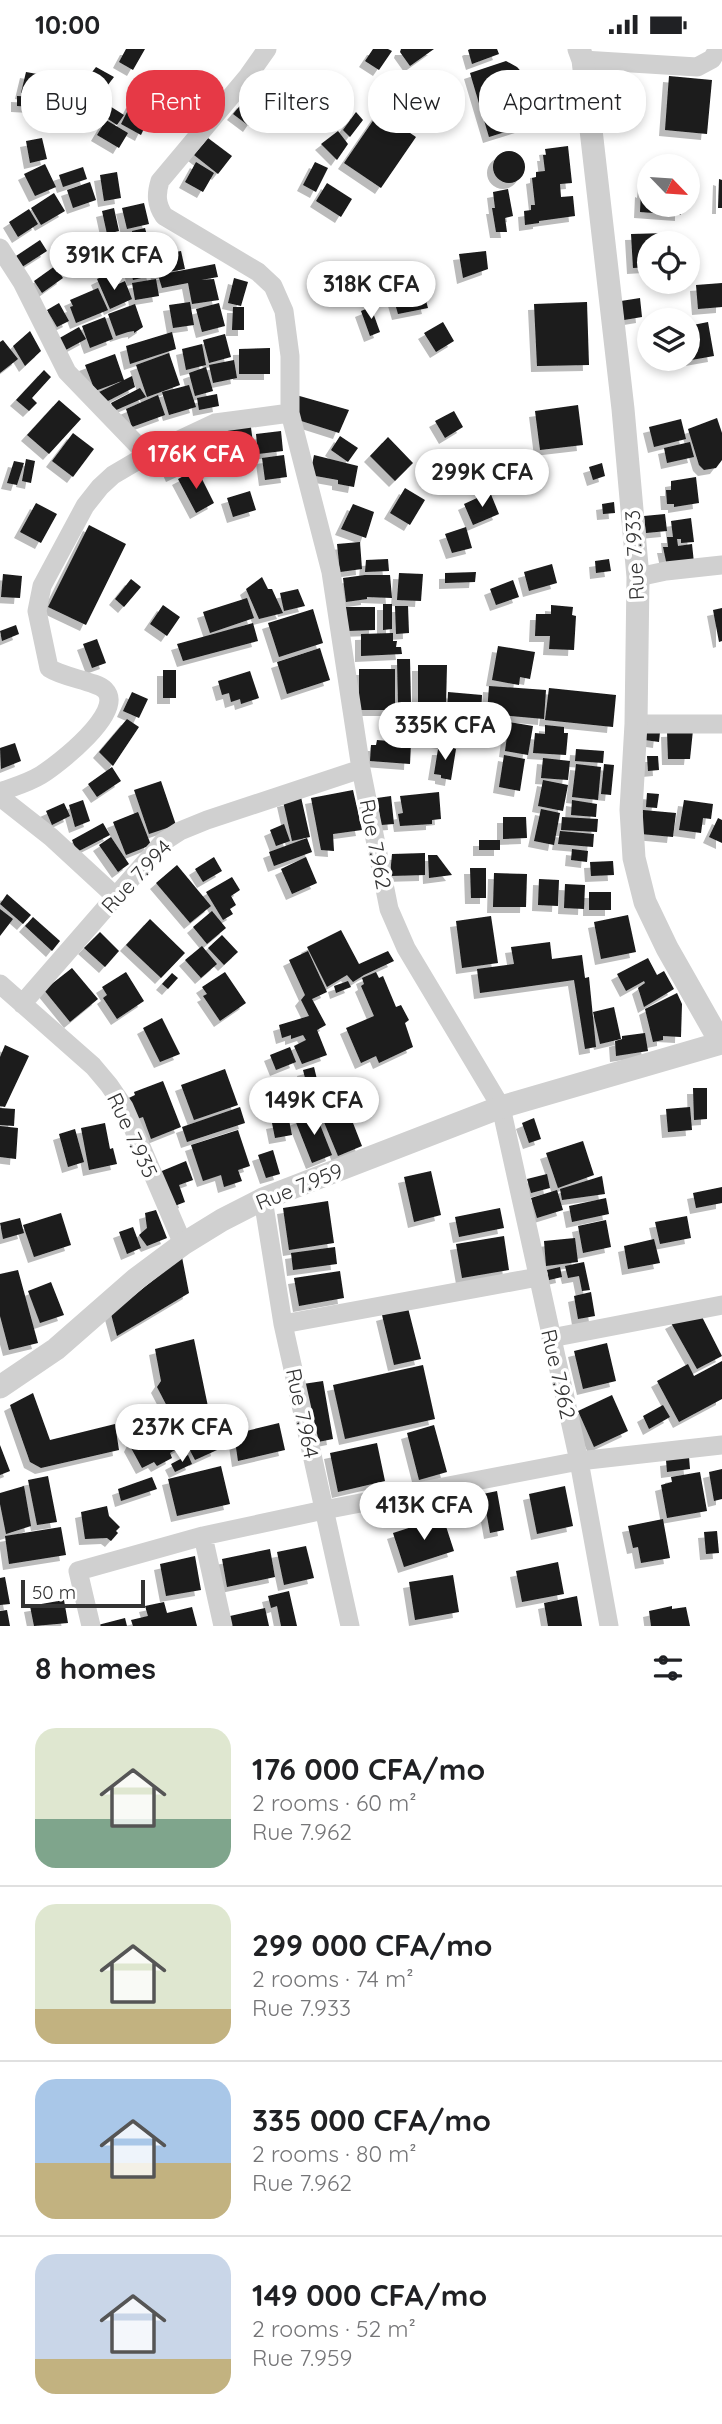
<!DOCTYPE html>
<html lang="en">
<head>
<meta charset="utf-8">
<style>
  body { margin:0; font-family:Quicksand,sans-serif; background:#f6f6f6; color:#202124; height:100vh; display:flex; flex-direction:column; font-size:26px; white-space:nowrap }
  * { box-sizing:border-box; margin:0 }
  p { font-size:23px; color:#757577 }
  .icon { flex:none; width:38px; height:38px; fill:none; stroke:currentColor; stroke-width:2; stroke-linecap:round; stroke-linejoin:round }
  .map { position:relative; height:1577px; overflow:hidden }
  .side { display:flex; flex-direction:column; background:#fff; flex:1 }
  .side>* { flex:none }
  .hud { position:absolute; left:21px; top:21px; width:681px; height:63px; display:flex; gap:14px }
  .needle { width:46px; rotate:115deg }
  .fabs { position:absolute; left:637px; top:105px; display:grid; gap:14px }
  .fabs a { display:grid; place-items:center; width:63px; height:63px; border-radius:50%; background:#fff; box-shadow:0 4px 10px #0003; font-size:35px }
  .scale { position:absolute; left:21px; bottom:18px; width:124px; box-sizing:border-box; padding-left:7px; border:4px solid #333; border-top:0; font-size:19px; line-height:24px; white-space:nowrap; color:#333; -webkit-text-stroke:5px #fff; paint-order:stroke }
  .price { position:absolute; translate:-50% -60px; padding:0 16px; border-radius:24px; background:#fff; color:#222; font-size:23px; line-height:46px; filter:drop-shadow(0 2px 4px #0008) }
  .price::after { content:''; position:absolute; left:50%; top:42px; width:21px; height:16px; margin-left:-10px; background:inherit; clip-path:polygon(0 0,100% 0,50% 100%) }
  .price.on { background:#e63946; color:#fff }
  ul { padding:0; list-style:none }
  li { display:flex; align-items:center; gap:21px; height:175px; padding:0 35px }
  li+li { border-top:2px solid #e0e0e0 }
  li span { display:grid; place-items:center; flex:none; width:196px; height:140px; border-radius:21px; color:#555 }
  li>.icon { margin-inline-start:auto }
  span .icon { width:84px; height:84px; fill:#fffc; stroke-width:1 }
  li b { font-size:30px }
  h2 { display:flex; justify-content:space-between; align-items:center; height:84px; padding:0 35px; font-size:30px }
  .chip { padding:0 24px; border-radius:28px; background:#fff; box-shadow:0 4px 10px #0003; font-size:24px; line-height:63px }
  .chip.on { background:#e63946; color:#fff }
  .status { display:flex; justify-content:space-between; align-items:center; height:49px; padding:0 35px; background:#fff; direction:ltr }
  .status svg { height:19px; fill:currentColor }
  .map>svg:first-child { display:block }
  .building { fill:#1a1a1a; filter:url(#shadow) }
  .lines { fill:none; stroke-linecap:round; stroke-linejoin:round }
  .minor { stroke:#d0d0d0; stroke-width:19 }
  .tertiary { stroke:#d0d0d0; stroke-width:23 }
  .labels { text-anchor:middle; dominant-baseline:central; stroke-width:7; stroke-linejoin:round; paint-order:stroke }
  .street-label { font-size:21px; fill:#333; stroke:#fff }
</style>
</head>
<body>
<div class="status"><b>10:00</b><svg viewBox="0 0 49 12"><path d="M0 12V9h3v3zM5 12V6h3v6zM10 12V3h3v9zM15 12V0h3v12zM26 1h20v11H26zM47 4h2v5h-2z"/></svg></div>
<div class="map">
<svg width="722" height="1577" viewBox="0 0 722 1577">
  <defs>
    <filter id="shadow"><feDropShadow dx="-6" dy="6" stdDeviation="0" flood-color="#0004"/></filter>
  </defs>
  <rect width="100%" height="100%" fill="#fff"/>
  <path class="building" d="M126,0H145L133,21L119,13Z
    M373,0H388L392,2L379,21L365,12Z
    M401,0H434L410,17L400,3Z
    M470,0H497L499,5L472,15L468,1Z
    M506,12L517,18L529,31L537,61L533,62L537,73L489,88L470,24Z
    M96,18L114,28L101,45L83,35Z
    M26,23L54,28L50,50L21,44Z
    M669,27L712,31L707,85L665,81Z
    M17,47L37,48L36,58L17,57Z
    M132,53L152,63L141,86L121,75Z
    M243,53L258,64L249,77L233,65Z
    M105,54L124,66L117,76L99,64Z
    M356,63L363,71L350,88L343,81Z
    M379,63L416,88L381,139L344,114Z
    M106,71L128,84L119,99L97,86Z
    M338,82L348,95L337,111L321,95Z
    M42,89L47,110L30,114L26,92Z
    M208,89L232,107L218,125L194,106Z
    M568,97L572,134L560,135L561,148L573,147L575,167L539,172V174L525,176L524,162L531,161V156H535L532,129L536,128V123L545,122L543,106H546L545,100Z
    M493 118a16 16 0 1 1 32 0a16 16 0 1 1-32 0Z
    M196,113L214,124L203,143L185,133Z
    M315,113L328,119L316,143L303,136Z
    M45,115L56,138L35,147L24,125Z
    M83,118L87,130L63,138L59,126Z
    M117,123L121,149L104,152L100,126Z
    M719,130L722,131V159H718Z
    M90,133L96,151L73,159L67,141Z
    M644,133H649V156H681V166L640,163L641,142L643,143Z
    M327,134L352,150L341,168L316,152Z
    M508,140L513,167L505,169L507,183H496L492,159H495L493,143Z
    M54,144L65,162L41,176L31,159Z
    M144,154L149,175L127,180L122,159Z
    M114,159L119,182L107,185L102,162Z
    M29,160L38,175L18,188L9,173Z
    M145,179L148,190L134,194L132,182Z
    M667,184L668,194H649V218L633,219L631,185Z
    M40,191L47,202L22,218L16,207Z
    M147,192L151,201L133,208L130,198Z
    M181,202L185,220L157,225L153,207Z
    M486,202L488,220L463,229L459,205Z
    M150,210L153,226L133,231L129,215Z
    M215,215L218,228L201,231L214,230L219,251L192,255L188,234L162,239L158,226Z
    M55,217L63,229L42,244L34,232Z
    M417,219L428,259L398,265L387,227Z
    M109,224L114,237L125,232L132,250L110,260L97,230Z
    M234,229L248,233L241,257L228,254Z
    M156,230L159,247L135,251L132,234Z
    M722,234V258L698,260L696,236Z
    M98,239L108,261L76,274L70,258L73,257L70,251Z
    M640,249L642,268L624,271L621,252Z
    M190,253L194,276L173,279L169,256Z
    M587,253L589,316L537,317L534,255Z
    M59,254L69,272L57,278L47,261Z
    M219,254L225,277L202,283L196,260Z
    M135,255L143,278L134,284V282L128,283L116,287L108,265Z
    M233,258H244V281H232Z
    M371,258L380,283L370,287L361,262Z
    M105,268L113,290L90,299L82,277Z
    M443,273L454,292L436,303L424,284Z
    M708,273L714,307L680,313L679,310H688V277Z
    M79,278L86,290L62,303L56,291Z
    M30,282L41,302L25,317L13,297Z
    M172,283L176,300L130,315L126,297Z
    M225,285L231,308L209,314L203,291Z
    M3,291L18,310L0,324V293Z
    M202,295L206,316L186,321L182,300Z
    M270,299V325H239V300Z
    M169,304L180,336L147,348L136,316Z
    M115,305L124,331L132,327L135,338L104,354L99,343L122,332L95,342L85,316Z
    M234,311L237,329L213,334L209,316Z
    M206,318L213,342L195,347L189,324Z
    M44,321L51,328L32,349L37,354L29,362L16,351Z
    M189,336L196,358L169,366L162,343Z
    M140,339L146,348L114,362L111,354Z
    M217,345L219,357L199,361L197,349Z
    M158,346L165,366L132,378L126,360Z
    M296,346L349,361L339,384L295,370Z
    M59,351L81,370L49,405L27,386Z
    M578,356L583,396L540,401L535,362Z
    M454,362L463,378L445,389L435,372Z
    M717,369L722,384V411L716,419L704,421L699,416L688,380Z
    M681,370L686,390L654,398L649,378Z
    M250,371L255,409L231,412L227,374Z
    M217,378L226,406L206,413L196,385Z
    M281,382L283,402L258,405L256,385Z
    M73,384L94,400L73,428L52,412Z
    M340,387L358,399L348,413L331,401Z
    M388,388L413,414L395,432L370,407Z
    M189,389L200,414L172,427L161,402Z
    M690,393L694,408L667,414L664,399Z
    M284,406L287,428L265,431L262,409Z
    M314,406L358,417L354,438L338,435V431L310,426Z
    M26,410L35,412L31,434L22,432Z
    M14,412L24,414L17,436L7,434Z
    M602,414L605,427L593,431L589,418Z
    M197,420L214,454L196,464L178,430Z
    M696,428L699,454L674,458V455H667L666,441H671V432Z
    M405,439L425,451L410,476L390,464Z
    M250,442L256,461L233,468L227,449Z
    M490,443L499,465L473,476L464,455Z
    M614,453L615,464L603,465L602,455Z
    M36,454L57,465L41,494L20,483Z
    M353,455L374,463L366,489L341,480Z
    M665,465L667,482L646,484L644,467Z
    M691,469L694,493L681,494V490H677L678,497L692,495L694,514L667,517L663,498H668L667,488H673L671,472Z
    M89,476L126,495L86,576L48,558Z
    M466,478L472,499L452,504L445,485Z
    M360,493L362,520L340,523L337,495Z
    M388,510L389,522L365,523L366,511Z
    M609,510L611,522L596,524L595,512Z
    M552,515L557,534L529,542L524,523Z
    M476,523L475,533L445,534V524Z
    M399,524L423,525L421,552L397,551Z
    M3,525L22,527L20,549L1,548Z
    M365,526H390L392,549L367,548V550L346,553L343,529Z
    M262,528L268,540H272L283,564L259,570L246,540Z
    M131,530L141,538L124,558L115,550Z
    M513,531L519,548L496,556L490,540Z
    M298,540L305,557L284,562L280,544Z
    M247,549L254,569L210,584L203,563Z
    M383,555H392V580L383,581Z
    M163,556L180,568L167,587L150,575Z
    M551,556L573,558L572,566L576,567L574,601L549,600L550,587H535L536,565H551Z
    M395,557H408L409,584L396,585Z
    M346,558H375V581L347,582Z
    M722,559V592L719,593L713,561Z
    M313,560L323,594L279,608L268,574Z
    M253,574L258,592L183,612L177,595Z
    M16,576L19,585L2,592L0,582Z
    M393,584V592H397L396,598H401L402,605L361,607V585Z
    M97,590L106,614L92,619L83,595Z
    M498,597L535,603L530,630L520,628L519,636L492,631Z
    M320,599L330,631L287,645L277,613Z
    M397,610H410L411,655H398Z
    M418,616H447L446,657H418Z
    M359,620H395V661H359Z
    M163,621H176V649H163Z
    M250,622L259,649L241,655L240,650L231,653L229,644L222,646L218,632Z
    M489,637L546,641L544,670L487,665Z
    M549,639L616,646L613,678L545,671Z
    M132,643L148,650L139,669L123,662Z
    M448,643L482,646L481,668L447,666Z
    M422,664L468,670L466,684L420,679Z
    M127,670L139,678L113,717L99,703Z
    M509,673L533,677L528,706L505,702Z
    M545,676L564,678V684H568L566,706L533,704L535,684L545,685Z
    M693,681L690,710H668L667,682Z
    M646,682L660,683L659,693L645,691Z
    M428,683L458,687L457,695L427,692Z
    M377,691L411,694L410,715L370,712L371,696H376Z
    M15,694L21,712L1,720L0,699Z
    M445,696L456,700L451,731L441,729V726L434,725L438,700H444Z
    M576,700L604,702L603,714L575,712Z
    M504,706L525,710L520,742L499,738Z
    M647,707H658L659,721L648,722Z
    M543,709L570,712L568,731L541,729Z
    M576,715L601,718L598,751L572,748Z
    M604,715L614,716L611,746L601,745Z
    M112,718L121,732L97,748L88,735Z
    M543,731L568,736L563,762L538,757Z
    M161,732L176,776L149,785L134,741Z
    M353,741L362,781L333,785L334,802L321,801L311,749Z
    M439,743L441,770L432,771V775L400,777L398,765L403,764L400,747Z
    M647,744L659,745L657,759L646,758Z
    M391,747L394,775L381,776L377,749Z
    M301,748L310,788L292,792L283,752Z
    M83,751L90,772L75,778L69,756Z
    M572,751L597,755L596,768L571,766Z
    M684,751L713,755L711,770L703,769L701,784L679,781Z
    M64,754L70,767L52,776L46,762Z
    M541,760L560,764L554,796L534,792Z
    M643,761L676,764L673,788L641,785Z
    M138,763L151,796L126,806L113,773Z
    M503,768H526L527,789L503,790Z
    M562,768L598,770L597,783L561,781Z
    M718,769L722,771V794L709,788Z
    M103,774L110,786L77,803L72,791Z
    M284,775L290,792L276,797L270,781Z
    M560,782L594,785L593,798L558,795Z
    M111,788L129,815L118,823L99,796Z
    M307,789L312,803L274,817L269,803Z
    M479,791H500V801H479Z
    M572,800L588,802L587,813L571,811Z
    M425,804V826L390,827L392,805Z
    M428,806H437L452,826L429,829Z
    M214,808L222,822L203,833L195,820Z
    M306,808L317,834L292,845L281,820Z
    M613,812L614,826L591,827L590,813Z
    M177,816L211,857L190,874L156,834Z
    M470,819H486V849H471Z
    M494,824L527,825L526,858H493Z
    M232,828L240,841L231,847L236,856L230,860L233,865L223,871L206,843Z
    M539,830L559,831L558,857L538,856Z
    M565,835L585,836L584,860L564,859Z
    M589,843H611V861H589Z
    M7,845L31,866L23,875L0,855Z
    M0,860L13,870L0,887Z
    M212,862L226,879L207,895L193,878Z
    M628,866L636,903L601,910L594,873Z
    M491,867L498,914L462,919L456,872Z
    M33,868L60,892L52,902L25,877Z
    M150,870L185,904L161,929L126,896Z
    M341,881L359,915L388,902L394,912L364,926L353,933L347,926L327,938L307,898Z
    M100,883L119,902L105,918L84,899Z
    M222,886L238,903L224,916L208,899Z
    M550,893L552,910L582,906L585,929L589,928L596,998L585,1000L574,931L480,944L477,920L514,915L511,898Z
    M202,897L217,915L201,929L185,911Z
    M308,902L327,943L312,950L326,976L317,981L327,1006L302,1015L294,997L306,991L303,986L291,990V986L282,989L279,976L309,967L301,951L305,946L289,911Z
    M648,909L657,926L664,922L674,940L644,958L638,939L645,934L644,932L626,942L617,925Z
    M72,919L98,950L70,973L44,941Z
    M126,923L144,952L117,970L103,949L107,946L102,938Z
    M225,923L246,954L220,972L203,947L207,945L202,938Z
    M376,923L379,929L383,927L396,958L401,956L409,971L405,974L413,998L379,1014L376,1007L361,1014L346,979L374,967L361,937L364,935L362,929Z
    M172,924L178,929L168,940L162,935Z
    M348,932L351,938L336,944L334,937Z
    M677,944L682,955L681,988L663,987V991L653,993L645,960Z
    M614,958L621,990L600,995L593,963Z
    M162,969L180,1005L160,1013L143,979Z
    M645,984L648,1002L616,1007L615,992L626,989L622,990V987Z
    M5,996L29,1007L5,1058L0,1057V1008Z
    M290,998L296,1013L276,1021L270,1006Z
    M314,1018L323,1055L284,1066L277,1041L306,1033L303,1021Z
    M225,1020L238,1056L194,1071L181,1036Z
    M163,1032L181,1078L151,1090L143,1068L137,1070L129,1049L135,1046L134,1043Z
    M693,1039H707V1070L694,1071Z
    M344,1051L362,1097L338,1107L319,1061Z
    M240,1058L245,1074L187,1093L182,1078Z
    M690,1058L692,1081L668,1083L666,1060Z
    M0,1059L15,1060L14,1077L0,1076Z
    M315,1063L332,1106L312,1114L295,1071Z
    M534,1069L541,1090L529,1094L522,1074Z
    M289,1071L292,1086L275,1089L272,1074Z
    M105,1074L110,1100L113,1099L117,1115L89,1121L81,1079Z
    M0,1077L18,1079L16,1110L0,1108Z
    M75,1080L84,1113L68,1118L59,1085Z
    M238,1081L250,1117L238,1121L242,1132L224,1138L221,1126L203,1132L191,1096Z
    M583,1092L594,1126L558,1139L546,1104Z
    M273,1101L280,1125L266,1129L258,1106Z
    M186,1112L193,1131L179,1136L185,1153L172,1158L157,1124Z
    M431,1122L441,1166L414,1173L404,1128Z
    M547,1125L550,1139L531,1144L527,1130Z
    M602,1127L605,1145L562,1151L560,1140Z
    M722,1138V1154L696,1159L693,1144Z
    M557,1141L563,1161L537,1169L531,1149Z
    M606,1149L609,1165L572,1173L569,1157Z
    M328,1152L334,1194L289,1201L283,1159Z
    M500,1159L504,1179L459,1188L455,1168Z
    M156,1161L167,1189L147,1197L139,1186L147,1179L145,1164Z
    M61,1164L71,1196L34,1208L23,1176Z
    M687,1167L691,1189L660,1195L655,1173Z
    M20,1169L24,1184L3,1190L0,1174Z
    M606,1171L611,1198L583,1204L578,1177Z
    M133,1178L141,1199L127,1205L119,1183Z
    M504,1187L509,1221L462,1229L456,1195Z
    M575,1189L578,1213L546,1217L544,1192Z
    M654,1190L660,1214L628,1220L624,1197Z
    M335,1198L337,1215L293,1221L291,1204Z
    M182,1208L189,1244L117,1287L111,1265Z
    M584,1213L590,1241L582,1242L579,1227L568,1229L565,1217Z
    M560,1218L562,1228L549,1231L547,1221Z
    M18,1221L38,1294L9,1301L0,1267V1225Z
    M340,1222L344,1249L299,1257L294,1229Z
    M51,1233L64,1266L40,1274L28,1242Z
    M591,1243L595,1267L578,1270L574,1247Z
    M408,1259L421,1310L394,1316L382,1266Z
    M698,1260L722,1307L697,1320L671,1274Z
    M194,1290L217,1401L195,1411L157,1338L161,1332L155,1300Z
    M607,1294L616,1332L583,1340L574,1302Z
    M722,1312V1350L679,1373L657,1332L688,1315L694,1327Z
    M423,1316L435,1370L345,1390L333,1336Z
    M323,1332L333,1390L313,1394L303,1335Z
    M33,1344L50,1391L115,1375L119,1401L41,1419L30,1413L10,1356Z
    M612,1346L628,1382L594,1398L578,1362Z
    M663,1356L670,1368L649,1380L643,1367Z
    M162,1372L171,1374L183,1396L170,1404L172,1409L157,1417L154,1413L142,1419L130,1397L133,1391L142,1386L140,1383L153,1374L155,1377Z
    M279,1374L285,1401L238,1412L234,1385Z
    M434,1376L447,1423L419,1431L407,1384Z
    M377,1394L385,1432L338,1443L330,1404Z
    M0,1396L10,1422L0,1426Z
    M188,1406L192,1415L175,1423L171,1415Z
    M689,1408L690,1420L667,1423L666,1411Z
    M221,1417L230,1455L177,1467L168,1430Z
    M722,1420V1450L714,1452L709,1423Z
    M700,1423L707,1462L667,1469L661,1436L672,1433L671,1428Z
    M48,1427L57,1473L37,1476L28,1431Z
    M152,1428L157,1440L121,1452L118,1440Z
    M24,1437L31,1477L6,1485L0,1455V1444Z
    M565,1437L573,1477L537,1485L529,1445Z
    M497,1442L504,1481L490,1484L483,1445Z
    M107,1457L109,1467L120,1478L116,1482L118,1484L111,1492L107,1489L85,1490L81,1463Z
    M443,1468L454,1502L404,1518L393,1484Z
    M663,1470L670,1509L641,1514L638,1498L633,1499L628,1477Z
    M61,1478L66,1506L9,1515L5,1487Z
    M717,1482L719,1504L706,1505L704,1483Z
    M306,1497L314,1529L284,1536L277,1503Z
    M270,1500L275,1528L227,1538L222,1510Z
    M195,1507L201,1541L166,1547L160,1515Z
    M558,1513L564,1545L522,1553L516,1522Z
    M453,1526L459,1563L415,1571L409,1533Z
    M5,1528L10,1555L0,1556V1529Z
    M289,1542L297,1577H281L277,1557L271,1559L268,1547Z
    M577,1547L582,1577H548L544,1554Z
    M64,1551L68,1574L34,1577L30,1557Z
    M164,1553L167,1564L192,1558L197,1577H133L131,1571L148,1567L145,1557Z
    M672,1557V1560L686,1558L690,1577H651L649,1562Z
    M265,1559L269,1577H232L230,1567Z
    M7,1561L10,1577H0V1562Z
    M125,1569L127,1577H98V1576Z"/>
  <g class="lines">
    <path class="minor" d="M267,0L248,27L160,132C156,145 156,155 164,167L258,223L273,237L284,262L290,307V364L331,523L361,720L389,860L406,899L501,1058L579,1412L609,1577
      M583,11L697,18L712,10L718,0
      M0,199L22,233L67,323L147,406
      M638,528L666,522L722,516
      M636,675H722
      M0,743C13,738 28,734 41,726C57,716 126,663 105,641C96,632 64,629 49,619L37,562L42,537L85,457L100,438L113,426L147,406L215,374L290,364
      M0,748L51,788L115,847
      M0,935L93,1017L109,1036L124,1058L183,1195
      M22,955L163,793L180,782L207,771L361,720
      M263,1150L283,1275L350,1577
      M283,1275L538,1228
      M551,1289L722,1256
      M203,1487L223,1577
      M91,1577L78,1522L203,1487L324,1461L579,1412L722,1396"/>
    <path class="tertiary" d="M579,0L583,11L623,360L638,528L636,675L631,761L634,809L645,853L667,899L721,994
      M0,1338L56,1300L136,1230L183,1195L222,1171L263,1150L501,1058L721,994"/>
  </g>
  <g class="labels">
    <g class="street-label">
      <text transform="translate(634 506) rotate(-93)">Rue 7.933</text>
      <text transform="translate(376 795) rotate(79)">Rue 7.962</text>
      <text transform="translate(136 827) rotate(-47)">Rue 7.994</text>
      <text transform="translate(133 1086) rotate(65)">Rue 7.935</text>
      <text transform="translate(299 1137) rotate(-22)">Rue 7.959</text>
      <text transform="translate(559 1325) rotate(77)">Rue 7.962</text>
      <text transform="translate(303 1364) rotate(78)">Rue 7.964</text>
    </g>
  </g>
</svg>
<div class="fabs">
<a><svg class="needle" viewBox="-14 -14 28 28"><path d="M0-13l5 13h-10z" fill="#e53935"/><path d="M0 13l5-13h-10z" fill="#757577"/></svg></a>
<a><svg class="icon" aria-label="locate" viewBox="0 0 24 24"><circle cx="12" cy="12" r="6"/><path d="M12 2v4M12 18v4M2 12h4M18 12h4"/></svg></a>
<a><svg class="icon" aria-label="layers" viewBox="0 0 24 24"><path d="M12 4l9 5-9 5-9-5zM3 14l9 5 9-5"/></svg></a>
</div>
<div class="scale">50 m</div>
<b class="price" style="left:114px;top:243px">391K CFA</b>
<b class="price" style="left:371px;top:272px">318K CFA</b>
<b class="price on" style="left:196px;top:442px">176K CFA</b>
<b class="price" style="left:482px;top:460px">299K CFA</b>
<b class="price" style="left:445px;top:713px">335K CFA</b>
<b class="price" style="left:314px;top:1088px">149K CFA</b>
<b class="price" style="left:182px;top:1415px">237K CFA</b>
<b class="price" style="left:424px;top:1493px">413K CFA</b>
<div class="hud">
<a class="chip">Buy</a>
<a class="chip on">Rent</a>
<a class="chip">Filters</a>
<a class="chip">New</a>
<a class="chip">Apartment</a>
</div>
</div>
<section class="side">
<h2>8 homes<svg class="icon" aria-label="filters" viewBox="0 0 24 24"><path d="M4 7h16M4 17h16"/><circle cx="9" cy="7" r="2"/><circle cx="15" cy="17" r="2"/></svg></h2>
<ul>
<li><span style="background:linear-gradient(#dfe7d0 65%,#7fa58c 0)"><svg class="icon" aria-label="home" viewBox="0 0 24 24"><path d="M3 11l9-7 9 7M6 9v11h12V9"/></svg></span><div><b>176 000 CFA/mo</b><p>2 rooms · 60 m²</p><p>Rue 7.962</p></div></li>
<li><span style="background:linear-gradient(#dfe7d0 75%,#c2b280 0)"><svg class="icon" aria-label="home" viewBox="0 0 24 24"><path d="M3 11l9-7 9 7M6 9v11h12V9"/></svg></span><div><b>299 000 CFA/mo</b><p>2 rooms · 74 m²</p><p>Rue 7.933</p></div></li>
<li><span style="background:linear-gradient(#a9c7e8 60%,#c2b280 0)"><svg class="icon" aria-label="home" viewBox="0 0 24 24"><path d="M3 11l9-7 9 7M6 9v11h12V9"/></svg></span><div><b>335 000 CFA/mo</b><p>2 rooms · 80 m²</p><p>Rue 7.962</p></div></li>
<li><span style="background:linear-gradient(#c9d6e8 75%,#c2b280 0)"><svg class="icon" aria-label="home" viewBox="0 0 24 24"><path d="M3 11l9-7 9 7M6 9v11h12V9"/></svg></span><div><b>149 000 CFA/mo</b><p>2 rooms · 52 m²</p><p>Rue 7.959</p></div></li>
</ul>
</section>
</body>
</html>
